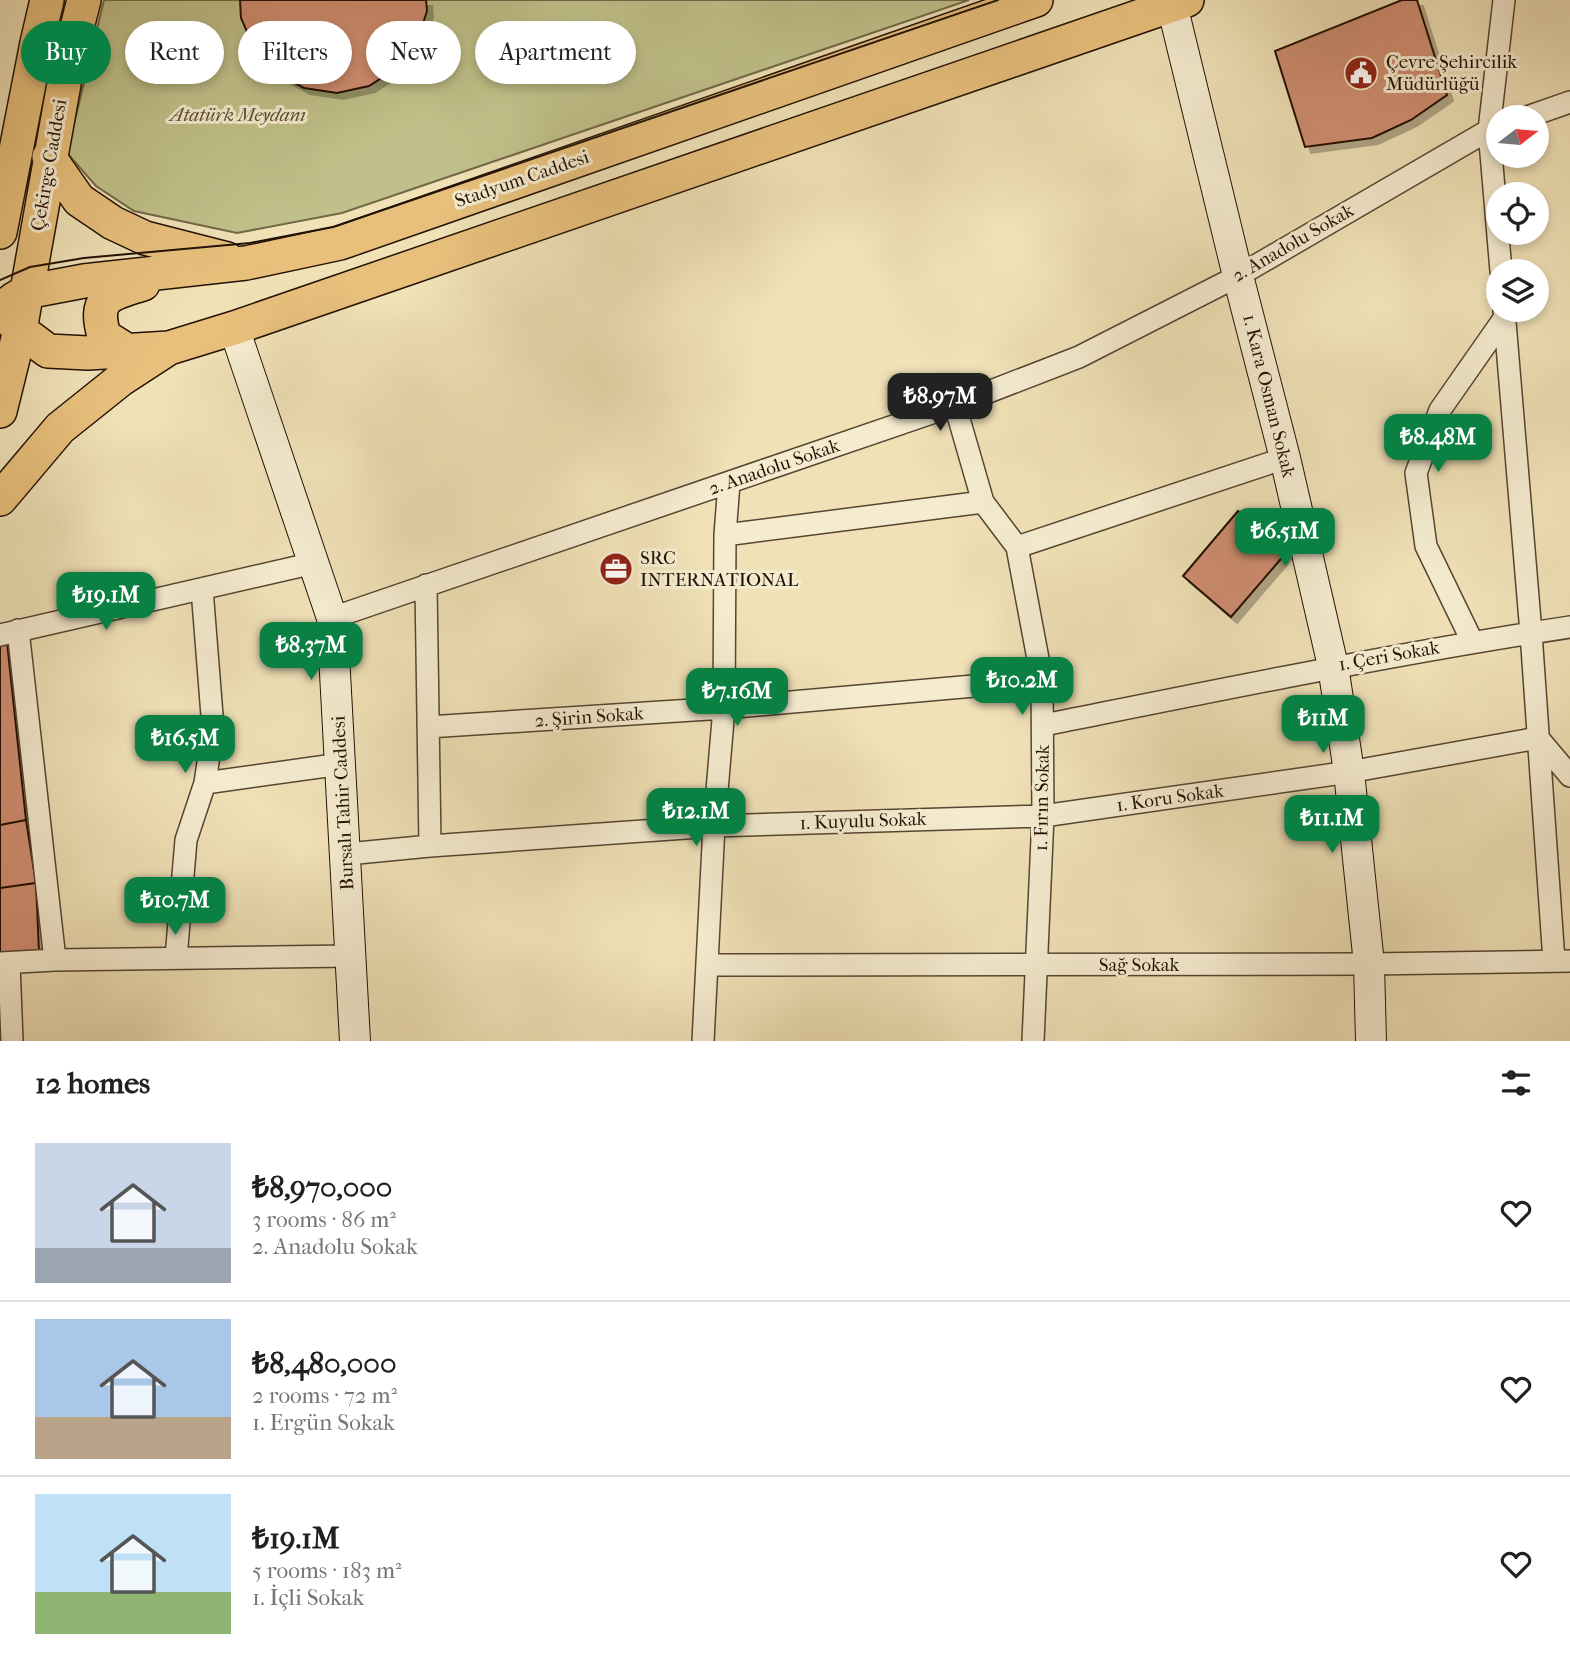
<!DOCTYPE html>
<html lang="en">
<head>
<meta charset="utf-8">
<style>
  body { margin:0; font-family:"IM FELL French Canon",serif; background:#f2f2f2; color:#202124; height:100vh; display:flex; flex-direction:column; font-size:26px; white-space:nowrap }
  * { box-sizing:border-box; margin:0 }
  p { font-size:23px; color:#757577 }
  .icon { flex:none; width:38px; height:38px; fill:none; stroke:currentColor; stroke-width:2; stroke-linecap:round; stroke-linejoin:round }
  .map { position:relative; height:1041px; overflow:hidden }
  .side { display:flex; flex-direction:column; background:#fff; flex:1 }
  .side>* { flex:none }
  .top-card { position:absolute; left:21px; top:21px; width:700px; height:63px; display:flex; gap:14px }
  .needle { width:46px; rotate:74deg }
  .tools { position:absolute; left:1486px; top:105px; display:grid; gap:14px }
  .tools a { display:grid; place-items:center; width:63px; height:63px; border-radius:50%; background:#fff; box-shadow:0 4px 10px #0003; font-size:35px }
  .price { position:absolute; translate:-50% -60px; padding:0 16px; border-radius:14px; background:#0b8043; color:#fff; font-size:23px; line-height:46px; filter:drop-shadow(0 2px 4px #0008) }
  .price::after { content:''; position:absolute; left:50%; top:42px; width:21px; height:16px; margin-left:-10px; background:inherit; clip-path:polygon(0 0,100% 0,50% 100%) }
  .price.selected { background:#222; color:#fff }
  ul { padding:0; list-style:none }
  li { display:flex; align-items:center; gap:21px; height:175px; padding:0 35px }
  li+li { border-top:2px solid #e0e0e0 }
  li span { display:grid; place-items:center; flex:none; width:196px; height:140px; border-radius:0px; color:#555 }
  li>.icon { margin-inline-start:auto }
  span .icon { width:84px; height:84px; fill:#fffc; stroke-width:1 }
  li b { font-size:30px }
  h2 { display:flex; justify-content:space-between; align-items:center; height:84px; padding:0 35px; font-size:30px }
  .chip { padding:0 24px; border-radius:32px; background:#fff; box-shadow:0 4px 10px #0003; font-size:24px; line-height:63px }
  .chip.selected { background:#0b8043; color:#fff }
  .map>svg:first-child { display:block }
  .green { fill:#c0c18a; stroke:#716948; stroke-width:2 }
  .building { fill:#cf8e71; stroke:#221105; stroke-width:2; filter:url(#shadow) }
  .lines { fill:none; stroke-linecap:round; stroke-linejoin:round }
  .street-casing { stroke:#564532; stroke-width:24 }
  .secondary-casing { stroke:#221105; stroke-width:32 }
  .primary-casing { stroke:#221105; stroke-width:36 }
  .street { stroke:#f5ecd0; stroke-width:21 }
  .secondary { stroke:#f5ecd0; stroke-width:30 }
  .primary { stroke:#e8c07c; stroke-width:33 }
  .tram { stroke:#221105; stroke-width:2 }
  .labels { text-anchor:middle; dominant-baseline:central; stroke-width:6; stroke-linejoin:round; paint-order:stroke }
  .poi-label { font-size:19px; fill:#221105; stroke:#f5ecd0; text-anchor:start }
  .park-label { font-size:19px; font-style:italic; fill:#594f34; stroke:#f5ecd0 }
  .street-label { font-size:19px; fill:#221105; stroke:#f5ecd0 }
</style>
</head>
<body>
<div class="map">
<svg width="1570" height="1041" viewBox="0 0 1570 1041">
  <defs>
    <filter id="shadow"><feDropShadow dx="6" dy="6" stdDeviation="0" flood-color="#0004"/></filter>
  </defs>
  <rect width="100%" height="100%" fill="#f0e1b7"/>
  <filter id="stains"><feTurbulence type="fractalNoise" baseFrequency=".00286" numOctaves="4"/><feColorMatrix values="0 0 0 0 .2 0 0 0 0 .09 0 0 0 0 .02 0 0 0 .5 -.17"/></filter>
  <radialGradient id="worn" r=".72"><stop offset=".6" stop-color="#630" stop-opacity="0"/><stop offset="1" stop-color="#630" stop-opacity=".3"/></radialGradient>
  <path class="green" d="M104,0H969L342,213L237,233L134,211L96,186L67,153Z"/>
  <path class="building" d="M240,0H426L427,11L417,42L397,68L369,86L337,93L304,88L276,73L254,48L241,18Z
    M1402,0H1417L1447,95L1411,120L1372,138L1305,147L1275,51Z
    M1238,511L1286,553L1231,617L1183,576Z
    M6,633L26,820L0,825V634Z
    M26,820L36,883L0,888V825Z
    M36,883L39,952H0V888Z"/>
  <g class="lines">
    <defs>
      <path id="street" d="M1527,117L1570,102
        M1501,271L1489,130L1504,0
        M1504,310L1531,633L1554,961
        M955,405L983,502L1017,547L1042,680L1043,816L1033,1041
        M725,535L983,502
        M1017,547L1285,458
        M426,585L430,846
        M332,618L955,405L1079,357L1238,276L1489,130L1498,127
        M18,630L55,960
        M0,635L314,563
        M1472,641L1426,546L1416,473L1440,410L1505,317
        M1044,725C1219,690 1393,654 1570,627
        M428,727L724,708L1042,680
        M205,783L341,764
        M347,854L430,846L714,826L1043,816L1349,772L1538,738L1570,776
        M176,958L186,840L205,783L213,728L202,589
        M0,963L55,960L350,956
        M9,963L12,1041
        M708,965L1369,964L1570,961
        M703,1041L714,826L724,708L725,535L729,483"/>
      <path id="secondary" d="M1172,5L1238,276L1285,458L1333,666L1349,772L1369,964L1371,1041
        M234,328L332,618L355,1041"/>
      <path id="primary" d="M49,157L79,200L113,223L145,238L227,259
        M0,232L37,43L47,0
        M0,305L1,311L20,330L48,351L88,353L169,348L234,328L1187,0
        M0,313L14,299L26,292L84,281L246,263L340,243L1036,0
        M128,351L104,336C93,297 109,294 143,284
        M0,411L20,330L67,67L84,0
        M0,499L60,428L120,380L166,350"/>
    </defs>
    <use href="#street" class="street-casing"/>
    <use href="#secondary" class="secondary-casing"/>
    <use href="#primary" class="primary-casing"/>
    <use href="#street" class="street"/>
    <use href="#secondary" class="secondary"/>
    <use href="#primary" class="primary"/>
    <path class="tram" d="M0,280L30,267L84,258L250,243L333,227L998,0"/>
  </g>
  <defs>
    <symbol id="civic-disc" viewBox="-11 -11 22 22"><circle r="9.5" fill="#8f2418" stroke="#f5ecd0"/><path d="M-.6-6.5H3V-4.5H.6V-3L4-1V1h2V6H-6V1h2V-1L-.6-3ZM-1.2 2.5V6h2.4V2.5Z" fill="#fff"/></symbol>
    <symbol id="office-disc" viewBox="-11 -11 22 22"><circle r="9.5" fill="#8f2418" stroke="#f5ecd0"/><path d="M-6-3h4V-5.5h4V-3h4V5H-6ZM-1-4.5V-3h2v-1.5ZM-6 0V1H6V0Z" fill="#fff"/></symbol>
  </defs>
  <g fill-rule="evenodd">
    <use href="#civic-disc" x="1342" y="54" width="38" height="38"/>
    <use href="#office-disc" x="597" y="550" width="38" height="38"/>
  </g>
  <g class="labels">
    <g class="poi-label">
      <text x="1386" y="62">Çevre Şehircilik<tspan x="1386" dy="22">Müdürlüğü</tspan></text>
      <text x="640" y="558">SRC<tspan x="640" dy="22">INTERNATIONAL</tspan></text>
    </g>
    <g class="park-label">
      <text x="238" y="115">Atatürk Meydanı</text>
    </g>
    <g class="street-label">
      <text transform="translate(49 165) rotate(-80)">Çekirge Caddesi</text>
      <text transform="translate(522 179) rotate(-19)">Stadyum Caddesi</text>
      <text transform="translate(1293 243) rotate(-30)">2. Anadolu Sokak</text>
      <text transform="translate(1269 396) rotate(76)">1. Kara Osman Sokak</text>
      <text transform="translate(774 467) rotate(-19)">2. Anadolu Sokak</text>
      <text transform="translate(1389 656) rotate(-10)">1. Çeri Sokak</text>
      <text transform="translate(589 717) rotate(-4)">2. Şirin Sokak</text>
      <text transform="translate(1042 798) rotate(-89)">1. Fırın Sokak</text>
      <text transform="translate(1170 798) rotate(-8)">1. Koru Sokak</text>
      <text transform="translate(343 803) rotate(-93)">Bursalı Tahir Caddesi</text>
      <text transform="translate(863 821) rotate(-2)">1. Kuyulu Sokak</text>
      <text x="1139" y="965">Sağ Sokak</text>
    </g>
  </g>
  <rect width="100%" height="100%" filter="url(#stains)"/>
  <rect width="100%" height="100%" fill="url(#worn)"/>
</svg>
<div class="tools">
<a><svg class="needle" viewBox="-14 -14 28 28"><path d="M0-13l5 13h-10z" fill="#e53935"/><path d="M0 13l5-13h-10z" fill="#757577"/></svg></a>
<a><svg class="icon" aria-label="locate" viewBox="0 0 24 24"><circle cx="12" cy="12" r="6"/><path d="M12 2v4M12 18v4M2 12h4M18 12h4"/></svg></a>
<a><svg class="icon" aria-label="layers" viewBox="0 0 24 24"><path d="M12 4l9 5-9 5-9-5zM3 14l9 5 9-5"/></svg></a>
</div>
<b class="price selected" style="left:940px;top:433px">₺8.97M</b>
<b class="price" style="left:1438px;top:474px">₺8.48M</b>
<b class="price" style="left:1285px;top:568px">₺6.51M</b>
<b class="price" style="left:106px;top:632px">₺19.1M</b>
<b class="price" style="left:311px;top:682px">₺8.37M</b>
<b class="price" style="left:1022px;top:717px">₺10.2M</b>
<b class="price" style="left:737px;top:728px">₺7.16M</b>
<b class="price" style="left:1323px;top:755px">₺11M</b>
<b class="price" style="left:185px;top:775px">₺16.5M</b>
<b class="price" style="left:696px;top:848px">₺12.1M</b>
<b class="price" style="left:1332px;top:855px">₺11.1M</b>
<b class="price" style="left:175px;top:937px">₺10.7M</b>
<div class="top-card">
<a class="chip selected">Buy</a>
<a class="chip">Rent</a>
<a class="chip">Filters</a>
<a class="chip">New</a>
<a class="chip">Apartment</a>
</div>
</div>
<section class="side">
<h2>12 homes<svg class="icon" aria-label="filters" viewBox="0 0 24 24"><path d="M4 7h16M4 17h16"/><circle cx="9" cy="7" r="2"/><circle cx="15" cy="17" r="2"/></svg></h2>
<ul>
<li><span style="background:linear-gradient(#c9d6e8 75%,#9aa5b1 0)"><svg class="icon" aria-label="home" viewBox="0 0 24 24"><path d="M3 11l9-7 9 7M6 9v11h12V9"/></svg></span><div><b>₺8,970,000</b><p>3 rooms · 86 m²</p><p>2. Anadolu Sokak</p></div><svg class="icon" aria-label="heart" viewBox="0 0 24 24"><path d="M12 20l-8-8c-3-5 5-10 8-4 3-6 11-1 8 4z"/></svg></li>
<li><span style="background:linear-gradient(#a9c7e8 70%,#b9a48a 0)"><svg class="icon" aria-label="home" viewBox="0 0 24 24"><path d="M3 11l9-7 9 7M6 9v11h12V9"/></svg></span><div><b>₺8,480,000</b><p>2 rooms · 72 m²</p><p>1. Ergün Sokak</p></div><svg class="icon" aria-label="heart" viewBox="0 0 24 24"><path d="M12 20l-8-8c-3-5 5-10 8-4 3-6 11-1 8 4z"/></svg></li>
<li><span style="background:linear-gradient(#bfe0f5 70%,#8fb573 0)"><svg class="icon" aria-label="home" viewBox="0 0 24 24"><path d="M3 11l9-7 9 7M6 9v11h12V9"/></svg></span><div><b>₺19.1M</b><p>5 rooms · 183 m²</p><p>1. İçli Sokak</p></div><svg class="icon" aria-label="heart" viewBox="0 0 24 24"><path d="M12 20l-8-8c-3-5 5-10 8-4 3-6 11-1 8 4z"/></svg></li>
</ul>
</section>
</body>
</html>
